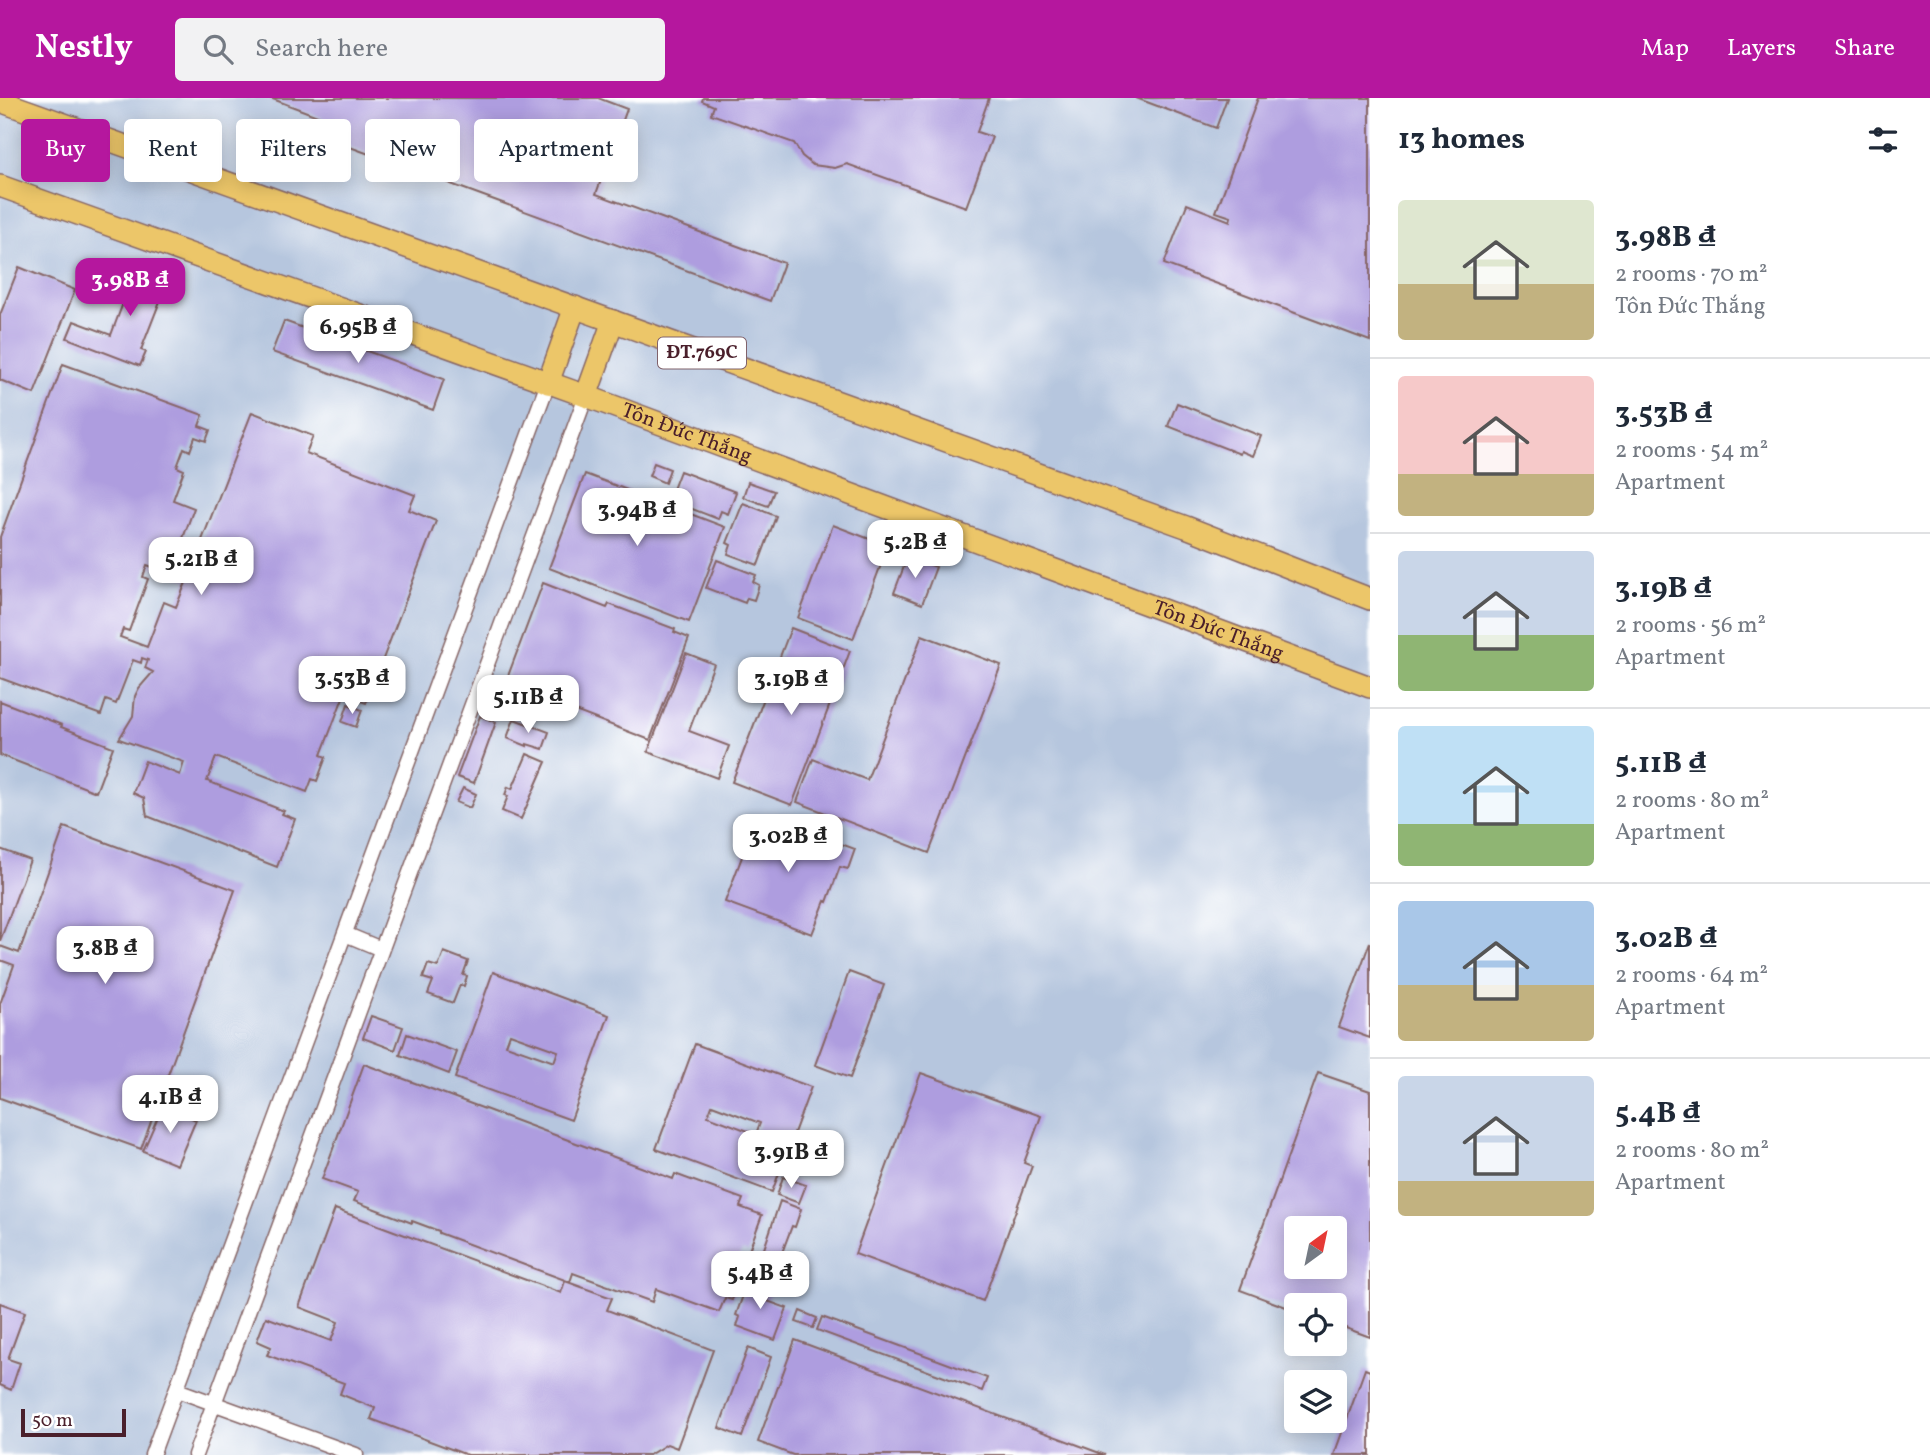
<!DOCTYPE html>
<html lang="en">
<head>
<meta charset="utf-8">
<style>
  body { margin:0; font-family:Vollkorn,serif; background:#f2f2f3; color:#1f2937; height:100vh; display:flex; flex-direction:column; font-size:26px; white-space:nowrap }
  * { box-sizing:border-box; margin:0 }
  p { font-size:23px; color:#747a83 }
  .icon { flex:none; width:38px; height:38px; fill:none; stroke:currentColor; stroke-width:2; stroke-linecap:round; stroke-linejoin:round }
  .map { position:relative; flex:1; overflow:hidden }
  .sheet { display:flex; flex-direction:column; background:#fff; width:560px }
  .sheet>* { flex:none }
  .guide { position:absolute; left:21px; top:21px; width:665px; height:63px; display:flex; gap:14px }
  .needle { width:46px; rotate:33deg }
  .tools { position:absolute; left:1284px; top:1118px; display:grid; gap:14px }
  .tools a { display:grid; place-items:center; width:63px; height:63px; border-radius:7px; background:#fff; box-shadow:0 4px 18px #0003; font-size:35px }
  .scale { position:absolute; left:21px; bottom:18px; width:105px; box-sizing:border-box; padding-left:7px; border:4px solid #4a1f2b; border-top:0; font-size:19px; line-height:24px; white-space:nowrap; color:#4a1f2b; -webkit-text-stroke:5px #fff; paint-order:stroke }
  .price { position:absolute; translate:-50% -60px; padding:0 16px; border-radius:14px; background:#fff; color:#222; font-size:23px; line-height:46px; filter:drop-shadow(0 2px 4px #0008) }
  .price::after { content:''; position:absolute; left:50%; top:42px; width:21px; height:16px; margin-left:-10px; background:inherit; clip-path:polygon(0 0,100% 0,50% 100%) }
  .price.active { background:#b5179e; color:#fff }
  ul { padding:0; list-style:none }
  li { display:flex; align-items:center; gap:21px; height:175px; padding:0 28px }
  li+li { border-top:2px solid #e0e1e3 }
  li span { display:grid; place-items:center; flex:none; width:196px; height:140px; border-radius:7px; color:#555 }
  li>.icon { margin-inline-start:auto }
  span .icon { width:84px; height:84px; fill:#fffc; stroke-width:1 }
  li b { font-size:30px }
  h2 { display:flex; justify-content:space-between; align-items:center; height:84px; padding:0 28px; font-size:30px }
  .chip { padding:0 24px; border-radius:7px; background:#fff; box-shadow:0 4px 18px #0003; font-size:24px; line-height:63px }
  .chip.active { background:#b5179e; color:#fff }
  header { display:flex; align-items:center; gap:42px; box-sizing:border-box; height:98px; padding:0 35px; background:#b5179e; color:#fff }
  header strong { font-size:33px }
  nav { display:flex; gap:38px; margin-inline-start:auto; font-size:24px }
  .search { width:490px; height:63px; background:#f2f2f3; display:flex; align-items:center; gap:18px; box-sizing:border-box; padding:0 24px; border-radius:7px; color:#747a83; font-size:26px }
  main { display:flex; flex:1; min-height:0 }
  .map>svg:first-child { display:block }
  .industrial { fill:#b6c6de; fill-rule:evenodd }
  .building { fill:#ae9ddf; fill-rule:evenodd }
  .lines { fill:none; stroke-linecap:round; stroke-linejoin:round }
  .minor-casing { stroke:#866565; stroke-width:17 }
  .primary-casing { stroke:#866565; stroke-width:24 }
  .minor { stroke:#fff; stroke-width:14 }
  .primary { stroke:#ecc669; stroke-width:21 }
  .labels { text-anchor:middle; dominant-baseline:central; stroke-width:6; stroke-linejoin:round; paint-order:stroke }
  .shield { fill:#fff; stroke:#80626b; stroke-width:2 }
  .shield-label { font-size:19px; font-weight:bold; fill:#4a1f2b }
  .street-label { font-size:21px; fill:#4a1f2b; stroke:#fff }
</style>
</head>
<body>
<header>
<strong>Nestly</strong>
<div class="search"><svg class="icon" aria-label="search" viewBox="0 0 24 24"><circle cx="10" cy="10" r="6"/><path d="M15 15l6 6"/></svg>Search here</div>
<nav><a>Map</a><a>Layers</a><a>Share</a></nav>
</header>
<main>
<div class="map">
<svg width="1370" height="1357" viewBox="0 0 1370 1357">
  <rect width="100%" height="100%" fill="#fff"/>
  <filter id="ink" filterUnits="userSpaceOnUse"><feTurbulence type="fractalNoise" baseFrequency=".0143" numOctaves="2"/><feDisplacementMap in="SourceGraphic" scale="14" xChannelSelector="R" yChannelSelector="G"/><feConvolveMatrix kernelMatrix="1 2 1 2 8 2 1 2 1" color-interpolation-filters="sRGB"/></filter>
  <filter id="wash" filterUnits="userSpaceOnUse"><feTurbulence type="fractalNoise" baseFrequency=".00686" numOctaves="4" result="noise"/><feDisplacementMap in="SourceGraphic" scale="28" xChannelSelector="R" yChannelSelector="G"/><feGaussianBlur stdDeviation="1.57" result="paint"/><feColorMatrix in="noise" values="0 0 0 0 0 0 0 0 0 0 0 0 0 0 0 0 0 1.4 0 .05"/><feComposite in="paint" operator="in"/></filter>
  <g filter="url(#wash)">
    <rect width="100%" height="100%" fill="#f5e7d0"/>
    <path class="industrial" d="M0,0H1370V1357H0ZM1297,1130H1335V1169H1297ZM1297,1208H1335V1246H1297ZM1297,1284H1335V1323H1297Z"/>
    <g id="blocks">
      <path class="building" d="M270,0H598L627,11L596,96L784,165L770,203L317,37L323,20Z
        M703,0H989L977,34L992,39L966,109L847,66L835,70L813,67L802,58L794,45L711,16L714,8L702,3Z
        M1136,0H1227L1216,30Z
        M1258,0H1370V243L1164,166L1187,106L1230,123L1231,119L1216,114Z
        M142,162L175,175L168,195L164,193L141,252L146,254L140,268L67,240L74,223L111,237L132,181L150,188L153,182L137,176Z
        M19,169L75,192L34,296L0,282V217Z
        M284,223L444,281L433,312L272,254Z
        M63,266L203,317L199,328L210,332L206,343L195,339L190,353L184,350L177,369L184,372L173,402L194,410L178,454L195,460L252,314L313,338L306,355L415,397L409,412L436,423L366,605L344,597L321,657L326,659L317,683L312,681L307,694L216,659L207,683L284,713L282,716L295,721L277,769L147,718L144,700L133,695L145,663L180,677L184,664L119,641L133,618L135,598L139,590L153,574L145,570L148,562L142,560L141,565L133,562L116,606L106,602L101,617L0,580V439ZM147,467L187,482L176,509L164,504L147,549L120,539L123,531L129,533L148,481L143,479Z
        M1177,305L1261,338L1253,358L1241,353L1240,356L1168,328Z
        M654,365L670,371L665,385L649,378Z
        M680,373L736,394L728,416L721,413L718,421L669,402Z
        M585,376L725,429L689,524L549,470Z
        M748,384L774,393L768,408L743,399Z
        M743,405L776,418L758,467L728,456L731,447L727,445Z
        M833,427L888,448L853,541L798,520Z
        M908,458L936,469L922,506L894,495Z
        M717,462L756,477L753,484L759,487L754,502L747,500L745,505L706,490Z
        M543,485L607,510L609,506L675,531L674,534L689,540L650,642L505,586Z
        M791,530L850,553L792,707L732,684Z
        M922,537L1001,567L929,755L797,704L813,661L867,682Z
        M686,555L714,566L689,633L729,648L717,680L648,654Z
        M0,603L62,627L61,629L113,649L96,694L0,657Z
        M348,606L362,612L356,629L342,624Z
        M480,618L496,624L474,685L457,679Z
        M514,621L549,634L543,651L527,646V648L507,640Z
        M527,656L546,664L521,721L502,713L508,698L505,697L508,689L512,691Z
        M463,690L476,696L470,710L456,704Z
        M766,718L855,751L848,771L840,769L827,804L825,803L812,836L725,804L751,735L759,738Z
        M64,729L235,792L141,1051L0,1000V906L14,867L0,862V848L19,855Z
        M0,751L30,762L0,843Z
        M1370,844V940L1339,929Z
        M444,854L468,863L463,877L467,878L464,888L460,887L453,905L428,896L433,883L423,880L428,866L438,869Z
        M493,874L609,917L571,1022L455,980ZM510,936L558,953L554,964L506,947Z
        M849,874L884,887L850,980L815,967Z
        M371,918L403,929L395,952L363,940Z
        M407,936L457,954L449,976L400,957Z
        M695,946L811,989L772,1094L656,1051ZM712,1007L760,1025L756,1036L708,1018Z
        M364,966L673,1081L675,1076L743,1101L740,1109L762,1117L748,1155L742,1153L739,1160L742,1162L741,1165L745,1167L732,1202L725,1200L719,1214L656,1191L652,1204L573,1175L570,1184L439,1135V1133L412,1123V1125L354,1103L358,1094L322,1081Z
        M921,975L1041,1018L1024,1065L1032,1068L983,1203L855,1156Z
        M1318,975L1370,993V1239L1335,1226V1208H1297V1213L1240,1192ZM1297,1130H1335V1169H1297Z
        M163,1007L196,1022L177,1067L143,1053Z
        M783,1079L806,1087L799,1105L777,1097Z
        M780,1103L801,1111L795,1129L792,1128L771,1184L755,1178Z
        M335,1111L561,1195L565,1183L612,1200L607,1212L713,1252L677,1350L667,1346L649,1357H467L371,1321L375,1310L340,1296L344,1285L267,1257L271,1249L257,1243L266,1219L331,1243L338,1224L299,1209Z
        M754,1180L773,1187L767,1203L787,1210L775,1242L737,1228L740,1219L736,1217L746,1189L750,1191Z
        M0,1205L25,1214L8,1261L20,1265L11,1292L0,1287Z
        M800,1213L817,1220L813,1230L796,1224Z
        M822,1219L987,1280L982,1293L817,1232Z
        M795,1242L1105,1357H793L758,1344Z
        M748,1250L771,1259L742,1339L719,1330Z
        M1365,1271L1370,1273V1357H1334Z"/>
    </g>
  </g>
  <g filter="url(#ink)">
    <use href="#blocks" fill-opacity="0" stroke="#866565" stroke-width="2"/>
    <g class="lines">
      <defs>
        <path id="minor" d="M345,836L381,851
          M177,1292L356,1357
          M152,1357L548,285
          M195,1357L586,298"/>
        <g id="primary">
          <path d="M0,3L1186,429L1370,501"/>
          <path id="s1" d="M0,88L586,298L1370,589"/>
          <path d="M548,285L575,209"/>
          <path d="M586,298L613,223"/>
        </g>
      </defs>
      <use href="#minor" class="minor-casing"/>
      <use href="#primary" class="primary-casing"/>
      <use href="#minor" class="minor"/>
      <use href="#primary" class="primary"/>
    </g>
  </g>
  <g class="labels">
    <rect class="shield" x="658" y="239.5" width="88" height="31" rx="5"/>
    <g class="shield-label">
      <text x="702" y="255">ĐT.769C</text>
    </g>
    <g class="street-label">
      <text stroke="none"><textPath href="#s1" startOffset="730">Tôn Đức Thắng</textPath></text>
      <text stroke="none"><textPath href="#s1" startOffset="1297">Tôn Đức Thắng</textPath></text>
    </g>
  </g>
</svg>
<div class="tools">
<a><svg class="needle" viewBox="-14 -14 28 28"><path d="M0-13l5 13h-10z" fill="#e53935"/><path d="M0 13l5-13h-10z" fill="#747a83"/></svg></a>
<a><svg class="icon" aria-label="locate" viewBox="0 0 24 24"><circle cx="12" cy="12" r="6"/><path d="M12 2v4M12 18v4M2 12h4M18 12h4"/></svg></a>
<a><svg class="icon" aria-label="layers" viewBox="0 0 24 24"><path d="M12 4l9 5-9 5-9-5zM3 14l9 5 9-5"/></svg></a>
</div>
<div class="scale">50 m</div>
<b class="price active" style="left:130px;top:220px">3.98B ₫</b>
<b class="price" style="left:358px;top:267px">6.95B ₫</b>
<b class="price" style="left:637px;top:450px">3.94B ₫</b>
<b class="price" style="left:915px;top:482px">5.2B ₫</b>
<b class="price" style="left:201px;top:499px">5.21B ₫</b>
<b class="price" style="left:352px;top:618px">3.53B ₫</b>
<b class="price" style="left:791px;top:619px">3.19B ₫</b>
<b class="price" style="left:528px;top:637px">5.11B ₫</b>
<b class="price" style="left:788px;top:776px">3.02B ₫</b>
<b class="price" style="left:105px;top:888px">3.8B ₫</b>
<b class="price" style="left:170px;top:1037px">4.1B ₫</b>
<b class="price" style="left:791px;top:1092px">3.91B ₫</b>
<b class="price" style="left:760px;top:1213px">5.4B ₫</b>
<div class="guide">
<a class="chip active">Buy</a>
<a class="chip">Rent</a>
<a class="chip">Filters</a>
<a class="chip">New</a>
<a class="chip">Apartment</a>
</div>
</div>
<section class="sheet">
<h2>13 homes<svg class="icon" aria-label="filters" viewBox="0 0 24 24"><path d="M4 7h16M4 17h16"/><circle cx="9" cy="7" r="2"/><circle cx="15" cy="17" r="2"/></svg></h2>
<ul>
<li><span style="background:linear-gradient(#dfe7d0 60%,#c2b280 0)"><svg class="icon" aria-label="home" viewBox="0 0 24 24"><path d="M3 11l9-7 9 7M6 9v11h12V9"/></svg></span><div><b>3.98B ₫</b><p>2 rooms · 70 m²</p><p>Tôn Đức Thắng</p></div></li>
<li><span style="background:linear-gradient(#f6c9c9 70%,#c2b280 0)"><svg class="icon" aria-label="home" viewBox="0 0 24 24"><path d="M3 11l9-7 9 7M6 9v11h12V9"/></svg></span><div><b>3.53B ₫</b><p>2 rooms · 54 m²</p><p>Apartment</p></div></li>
<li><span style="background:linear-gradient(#c9d6e8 60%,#8fb573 0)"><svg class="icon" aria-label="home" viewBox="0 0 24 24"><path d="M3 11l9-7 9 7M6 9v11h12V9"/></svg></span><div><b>3.19B ₫</b><p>2 rooms · 56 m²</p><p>Apartment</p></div></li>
<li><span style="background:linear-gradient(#bfe0f5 70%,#8fb573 0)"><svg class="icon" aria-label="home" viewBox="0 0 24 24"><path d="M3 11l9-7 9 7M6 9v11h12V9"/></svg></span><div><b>5.11B ₫</b><p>2 rooms · 80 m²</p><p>Apartment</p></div></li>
<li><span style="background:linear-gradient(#a9c7e8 60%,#c2b280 0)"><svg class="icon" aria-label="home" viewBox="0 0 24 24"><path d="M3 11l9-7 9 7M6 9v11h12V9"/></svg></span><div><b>3.02B ₫</b><p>2 rooms · 64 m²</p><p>Apartment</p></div></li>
<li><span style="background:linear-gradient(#c9d6e8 75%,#c2b280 0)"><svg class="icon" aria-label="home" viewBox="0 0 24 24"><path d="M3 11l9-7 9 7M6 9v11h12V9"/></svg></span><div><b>5.4B ₫</b><p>2 rooms · 80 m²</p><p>Apartment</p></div></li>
</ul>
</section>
</main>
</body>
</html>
